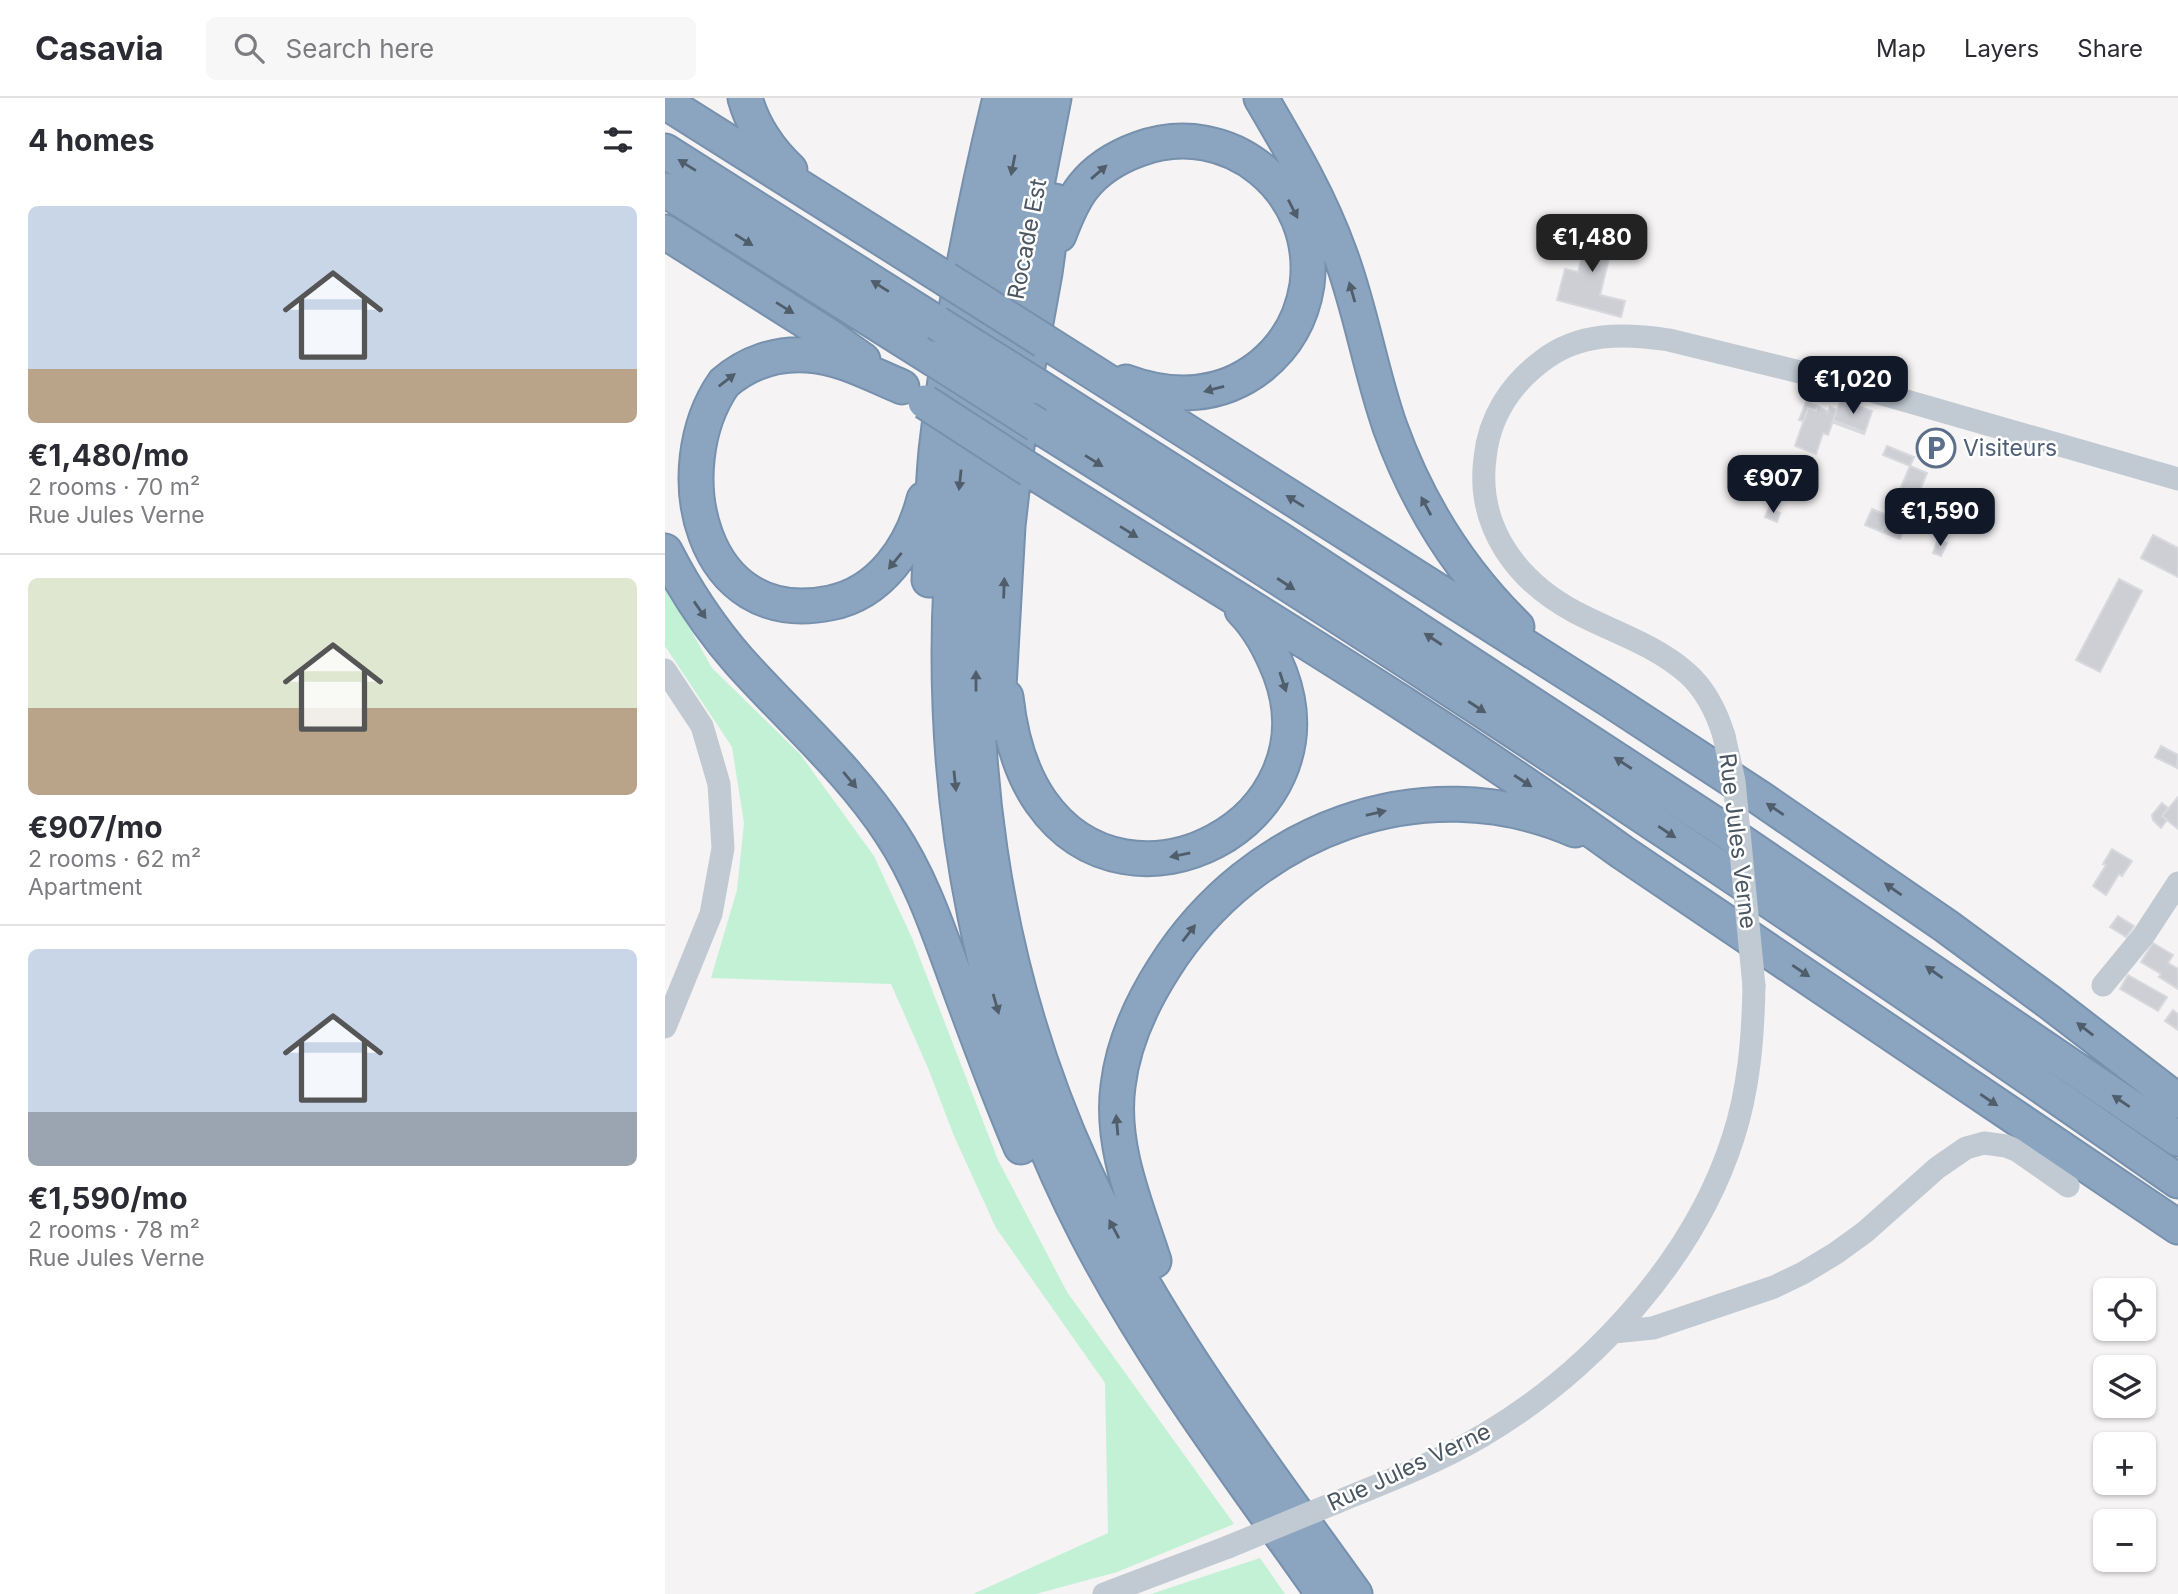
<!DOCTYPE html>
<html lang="en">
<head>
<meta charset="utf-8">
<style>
  body { margin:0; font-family:Inter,sans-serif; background:#f7f7f7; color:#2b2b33; height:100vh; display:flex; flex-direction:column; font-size:26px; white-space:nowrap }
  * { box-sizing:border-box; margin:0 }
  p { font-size:23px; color:#7c7c81 }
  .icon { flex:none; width:38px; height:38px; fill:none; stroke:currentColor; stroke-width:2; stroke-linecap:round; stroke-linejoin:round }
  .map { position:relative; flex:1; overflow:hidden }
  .details { display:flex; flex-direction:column; background:#fff; width:665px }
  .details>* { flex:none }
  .fabs { position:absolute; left:1428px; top:1180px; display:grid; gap:14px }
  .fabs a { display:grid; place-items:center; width:63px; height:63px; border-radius:10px; background:#fff; box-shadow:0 2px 5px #0004; font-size:35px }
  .price { position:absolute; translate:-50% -60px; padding:0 16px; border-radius:14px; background:#111827; color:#fff; font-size:23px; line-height:46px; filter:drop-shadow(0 2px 4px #0008) }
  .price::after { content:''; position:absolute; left:50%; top:42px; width:21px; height:16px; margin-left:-10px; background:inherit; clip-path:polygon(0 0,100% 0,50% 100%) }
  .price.on { background:#222; color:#fff }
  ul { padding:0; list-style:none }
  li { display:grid; align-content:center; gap:14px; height:371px; padding:0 28px }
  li+li { border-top:2px solid #e1e1e2 }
  li span { display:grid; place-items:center; height:217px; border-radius:10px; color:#555 }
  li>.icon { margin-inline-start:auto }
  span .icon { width:126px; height:126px; fill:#fffc; stroke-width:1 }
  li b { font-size:30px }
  h2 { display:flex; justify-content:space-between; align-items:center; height:84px; padding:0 28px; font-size:30px }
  header { display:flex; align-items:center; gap:42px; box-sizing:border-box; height:98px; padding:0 35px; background:#fff; border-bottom:2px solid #e1e1e2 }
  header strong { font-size:33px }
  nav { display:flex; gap:38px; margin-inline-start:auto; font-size:24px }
  .search { width:490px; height:63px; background:#f7f7f7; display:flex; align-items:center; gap:18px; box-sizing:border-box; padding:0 24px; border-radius:10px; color:#7c7c81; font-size:26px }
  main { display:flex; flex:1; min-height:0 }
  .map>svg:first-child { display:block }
  .green { fill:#c3f1d5 }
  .building { fill:#cdcfd5; stroke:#d7d9de; stroke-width:2 }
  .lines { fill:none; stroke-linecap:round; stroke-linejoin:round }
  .highway-casing { stroke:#7690ad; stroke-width:37 }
  .minor { stroke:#c1cad2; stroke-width:23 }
  .highway { stroke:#8ba5c1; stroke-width:33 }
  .highway-bridge-casing { stroke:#7690ad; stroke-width:37; stroke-linecap:butt }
  .minor-bridge { stroke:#c1cad2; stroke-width:23 }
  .highway-bridge { stroke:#8ba5c1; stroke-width:33 }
  .oneway { fill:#505e6b }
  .labels { text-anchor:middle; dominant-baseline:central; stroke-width:5; stroke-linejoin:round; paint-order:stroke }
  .street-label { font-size:23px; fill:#4a5661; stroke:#fff }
  .service-label { font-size:23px; fill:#4e5e75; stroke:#fff; text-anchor:start }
</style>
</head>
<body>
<header>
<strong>Casavia</strong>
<div class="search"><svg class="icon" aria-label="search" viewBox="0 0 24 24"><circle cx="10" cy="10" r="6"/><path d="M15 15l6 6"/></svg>Search here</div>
<nav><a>Map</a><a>Layers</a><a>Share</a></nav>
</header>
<main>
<section class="details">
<h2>4 homes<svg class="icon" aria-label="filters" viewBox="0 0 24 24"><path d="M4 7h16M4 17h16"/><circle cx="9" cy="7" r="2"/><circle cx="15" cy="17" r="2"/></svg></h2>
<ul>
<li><span style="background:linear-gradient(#c9d6e8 75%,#b9a48a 0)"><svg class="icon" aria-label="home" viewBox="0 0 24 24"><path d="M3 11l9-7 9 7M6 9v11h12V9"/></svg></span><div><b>€1,480/mo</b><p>2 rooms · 70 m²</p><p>Rue Jules Verne</p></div></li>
<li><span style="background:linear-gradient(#dfe7d0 60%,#b9a48a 0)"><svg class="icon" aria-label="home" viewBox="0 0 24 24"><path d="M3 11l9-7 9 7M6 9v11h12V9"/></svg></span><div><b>€907/mo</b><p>2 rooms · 62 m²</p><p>Apartment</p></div></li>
<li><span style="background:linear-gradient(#c9d6e8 75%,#9aa5b1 0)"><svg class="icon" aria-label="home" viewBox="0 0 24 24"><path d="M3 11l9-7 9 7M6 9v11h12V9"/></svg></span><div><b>€1,590/mo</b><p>2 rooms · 78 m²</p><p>Rue Jules Verne</p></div></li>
</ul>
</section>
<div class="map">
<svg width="1513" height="1496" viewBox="0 0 1513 1496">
  <rect width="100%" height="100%" fill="#f5f3f3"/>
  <path class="green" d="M0,486L47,570L135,656L209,758L247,840L333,1062L402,1194L569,1426L452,1474L371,1496H308L443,1435L440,1285L331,1130L289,1038L263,970L226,886L46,880L72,792L79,725L67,649L0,548Z
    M595,1460L620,1496H486Z"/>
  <path class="building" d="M927,122L952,128L935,197L960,203L956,219L892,202L900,171L913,174Z
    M1176,302L1207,313L1200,334L1170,323L1169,325H1167Z
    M1141,304L1152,308L1151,313L1143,310L1139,323L1134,322Z
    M1152,308L1163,314L1165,309L1172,312L1163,337L1158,335L1151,356L1130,348L1143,310L1151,313Z
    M1170,323L1200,334L1199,336L1169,325Z
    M1222,348L1249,359L1245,368L1218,357Z
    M1245,368L1262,375L1235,441L1217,434Z
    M1104,410L1115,415L1112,424L1100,419Z
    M1207,411L1224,418L1217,434L1200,427Z
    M1488,437L1513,450V479L1476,460Z
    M1273,441L1282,445L1276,458L1268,455Z
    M1454,481L1477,493L1435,574L1411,562Z
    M1496,648L1513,657L1512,670L1490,659Z
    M1513,699V731L1497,718Z
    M1497,705L1503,710L1497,718L1502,722L1496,730L1488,722L1487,717Z
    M1447,751L1467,763L1457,778L1454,776L1441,797L1428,788L1441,767L1438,766Z
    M1453,818L1469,828L1461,839L1445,829Z
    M1488,845L1508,857L1503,865L1513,871V891L1494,879L1496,876L1476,864Z
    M1463,877L1502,899L1493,913L1455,891Z
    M1508,912L1513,916V932L1500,923Z"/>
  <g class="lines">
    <defs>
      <path id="highway" d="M80,0C88,29 103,51 125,72
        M361,0C342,97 324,194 308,292C299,355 289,419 286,483C274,708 317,934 421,1135C487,1263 575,1378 658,1496
        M389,0C362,139 333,278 319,420C296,642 325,866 418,1070C488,1224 592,1359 690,1496
        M596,0C626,51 655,100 675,156C696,212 705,272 725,329C752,404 795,473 852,529
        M0,4L281,181
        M0,53L272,225
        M0,92L267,260
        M0,134L164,238L198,262
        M394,137C400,121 407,103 418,89C432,71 452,59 474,51C564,18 654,93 642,187C637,219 622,247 596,268C556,300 507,301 461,284
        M379,243L945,602L1095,700L1281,828L1383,903L1513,1003
        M237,289C206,276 176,259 142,257C111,255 82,265 59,285C0,370 34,532 165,505C216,495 247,448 259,401
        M374,289L614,441L1050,726L1513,1041
        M372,327C759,569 1139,822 1513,1083
        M365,372C563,497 766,616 957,754L1513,1129
        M0,453C20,492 45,530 74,563C125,620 184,671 226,735C255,779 271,826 289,875C310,933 332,992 356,1049
        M264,482C266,439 267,396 271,353C284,236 307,114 335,0
        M341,599C345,635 355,674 376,704C466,832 671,723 615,575C606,552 595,530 577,512
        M334,626V589L343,428L358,296L380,175L390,103
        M489,1163C471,1107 445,1048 453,988C458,945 476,906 499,870C586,732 757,666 910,732"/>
    </defs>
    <use href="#highway" class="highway-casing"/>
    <path class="minor" d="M0,572L37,628L54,686L58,750L46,816L0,929
      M1059,638C1052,615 1040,591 1022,575C989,546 948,534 910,514C852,483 811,429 820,360C824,320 845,287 877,263C914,234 959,235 1004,242L1172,283L1513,381
      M1438,887L1479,837L1513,785
      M949,1234L988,1230L1109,1189L1138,1175L1171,1155L1200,1134L1272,1070L1301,1050L1319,1045L1341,1048L1353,1053L1403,1088
      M672,1404C721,1384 771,1365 817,1338C926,1274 1029,1162 1068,1040C1084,991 1088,940 1089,888
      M439,1496L563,1449"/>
    <use href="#highway" class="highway"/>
    <defs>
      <path id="highway-bridge" d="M281,181L379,243
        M272,225L374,289
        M267,260L372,327
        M260,304L365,372"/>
    </defs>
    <use href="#highway-bridge" class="highway-bridge-casing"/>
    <path class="minor-bridge" d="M1059,638L1069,683L1089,888
      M563,1449L672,1404"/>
    <use href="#highway-bridge" class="highway-bridge"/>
  </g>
  <defs><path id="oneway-solid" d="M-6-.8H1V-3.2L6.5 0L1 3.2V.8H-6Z" transform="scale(1.75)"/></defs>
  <g class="oneway">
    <use href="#oneway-solid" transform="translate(22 67) rotate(-148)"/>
    <use href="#oneway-solid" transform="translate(348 67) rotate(101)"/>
    <use href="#oneway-solid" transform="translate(434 74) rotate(-41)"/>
    <use href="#oneway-solid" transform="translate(628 111) rotate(63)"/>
    <use href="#oneway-solid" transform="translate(79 142) rotate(32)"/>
    <use href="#oneway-solid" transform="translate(215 188) rotate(-148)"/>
    <use href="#oneway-solid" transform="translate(687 194) rotate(-106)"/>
    <use href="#oneway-solid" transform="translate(120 210) rotate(32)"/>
    <use href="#oneway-solid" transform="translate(62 282) rotate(-38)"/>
    <use href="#oneway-solid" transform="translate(549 291) rotate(165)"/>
    <use href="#oneway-solid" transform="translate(429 363) rotate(32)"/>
    <use href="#oneway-solid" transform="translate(295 382) rotate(96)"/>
    <use href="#oneway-solid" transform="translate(630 403) rotate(-148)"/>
    <use href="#oneway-solid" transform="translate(761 408) rotate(-118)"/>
    <use href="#oneway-solid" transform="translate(464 434) rotate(32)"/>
    <use href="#oneway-solid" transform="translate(230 463) rotate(129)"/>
    <use href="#oneway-solid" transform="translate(621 486) rotate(33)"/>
    <use href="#oneway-solid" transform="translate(339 490) rotate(-88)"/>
    <use href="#oneway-solid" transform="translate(35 512) rotate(55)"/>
    <use href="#oneway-solid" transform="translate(768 541) rotate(-147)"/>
    <use href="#oneway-solid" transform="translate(311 583) rotate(-90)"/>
    <use href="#oneway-solid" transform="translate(618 584) rotate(72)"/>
    <use href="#oneway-solid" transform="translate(812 609) rotate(33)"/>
    <use href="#oneway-solid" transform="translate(958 665) rotate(-147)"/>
    <use href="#oneway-solid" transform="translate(185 682) rotate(50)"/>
    <use href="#oneway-solid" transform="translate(290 683) rotate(84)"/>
    <use href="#oneway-solid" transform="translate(858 683) rotate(33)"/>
    <use href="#oneway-solid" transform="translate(1110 711) rotate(-146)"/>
    <use href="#oneway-solid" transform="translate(711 715) rotate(-13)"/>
    <use href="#oneway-solid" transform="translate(1002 734) rotate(34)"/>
    <use href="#oneway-solid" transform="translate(515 757) rotate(168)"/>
    <use href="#oneway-solid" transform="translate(1228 791) rotate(-145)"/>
    <use href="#oneway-solid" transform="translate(524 835) rotate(-52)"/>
    <use href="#oneway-solid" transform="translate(1136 873) rotate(34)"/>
    <use href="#oneway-solid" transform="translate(1269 874) rotate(-145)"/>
    <use href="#oneway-solid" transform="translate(331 906) rotate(74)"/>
    <use href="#oneway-solid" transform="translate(1420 931) rotate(-142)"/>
    <use href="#oneway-solid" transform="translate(1324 1002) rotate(34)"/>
    <use href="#oneway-solid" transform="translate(1456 1003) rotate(-146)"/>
    <use href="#oneway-solid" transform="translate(452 1027) rotate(-95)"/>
    <use href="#oneway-solid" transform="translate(449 1131) rotate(-118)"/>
  </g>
  <defs>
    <symbol id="parking-ring" viewBox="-11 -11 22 22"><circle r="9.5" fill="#fff" stroke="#5c6f8a" stroke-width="1.5"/><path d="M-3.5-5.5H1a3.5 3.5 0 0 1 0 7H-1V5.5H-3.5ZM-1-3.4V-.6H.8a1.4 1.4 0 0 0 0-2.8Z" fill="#5c6f8a"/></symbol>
  </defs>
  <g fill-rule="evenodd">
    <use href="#parking-ring" x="1249" y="328" width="44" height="44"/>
  </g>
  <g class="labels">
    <g class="street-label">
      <text transform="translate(362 141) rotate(-79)">Rocade Est</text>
      <text transform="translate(1073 743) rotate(83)">Rue Jules Verne</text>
      <text transform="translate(744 1369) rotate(-25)">Rue Jules Verne</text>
    </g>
    <g class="service-label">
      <text x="1298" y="350">Visiteurs</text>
    </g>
  </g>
</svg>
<div class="fabs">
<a><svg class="icon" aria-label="locate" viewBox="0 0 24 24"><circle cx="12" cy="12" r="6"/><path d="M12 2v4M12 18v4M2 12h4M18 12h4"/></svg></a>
<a><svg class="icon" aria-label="layers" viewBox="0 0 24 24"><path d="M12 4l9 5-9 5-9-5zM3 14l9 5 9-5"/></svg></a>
<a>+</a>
<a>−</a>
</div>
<b class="price on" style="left:927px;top:176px">€1,480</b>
<b class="price" style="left:1188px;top:318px">€1,020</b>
<b class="price" style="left:1108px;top:417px">€907</b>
<b class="price" style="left:1275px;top:450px">€1,590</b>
</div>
</main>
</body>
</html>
